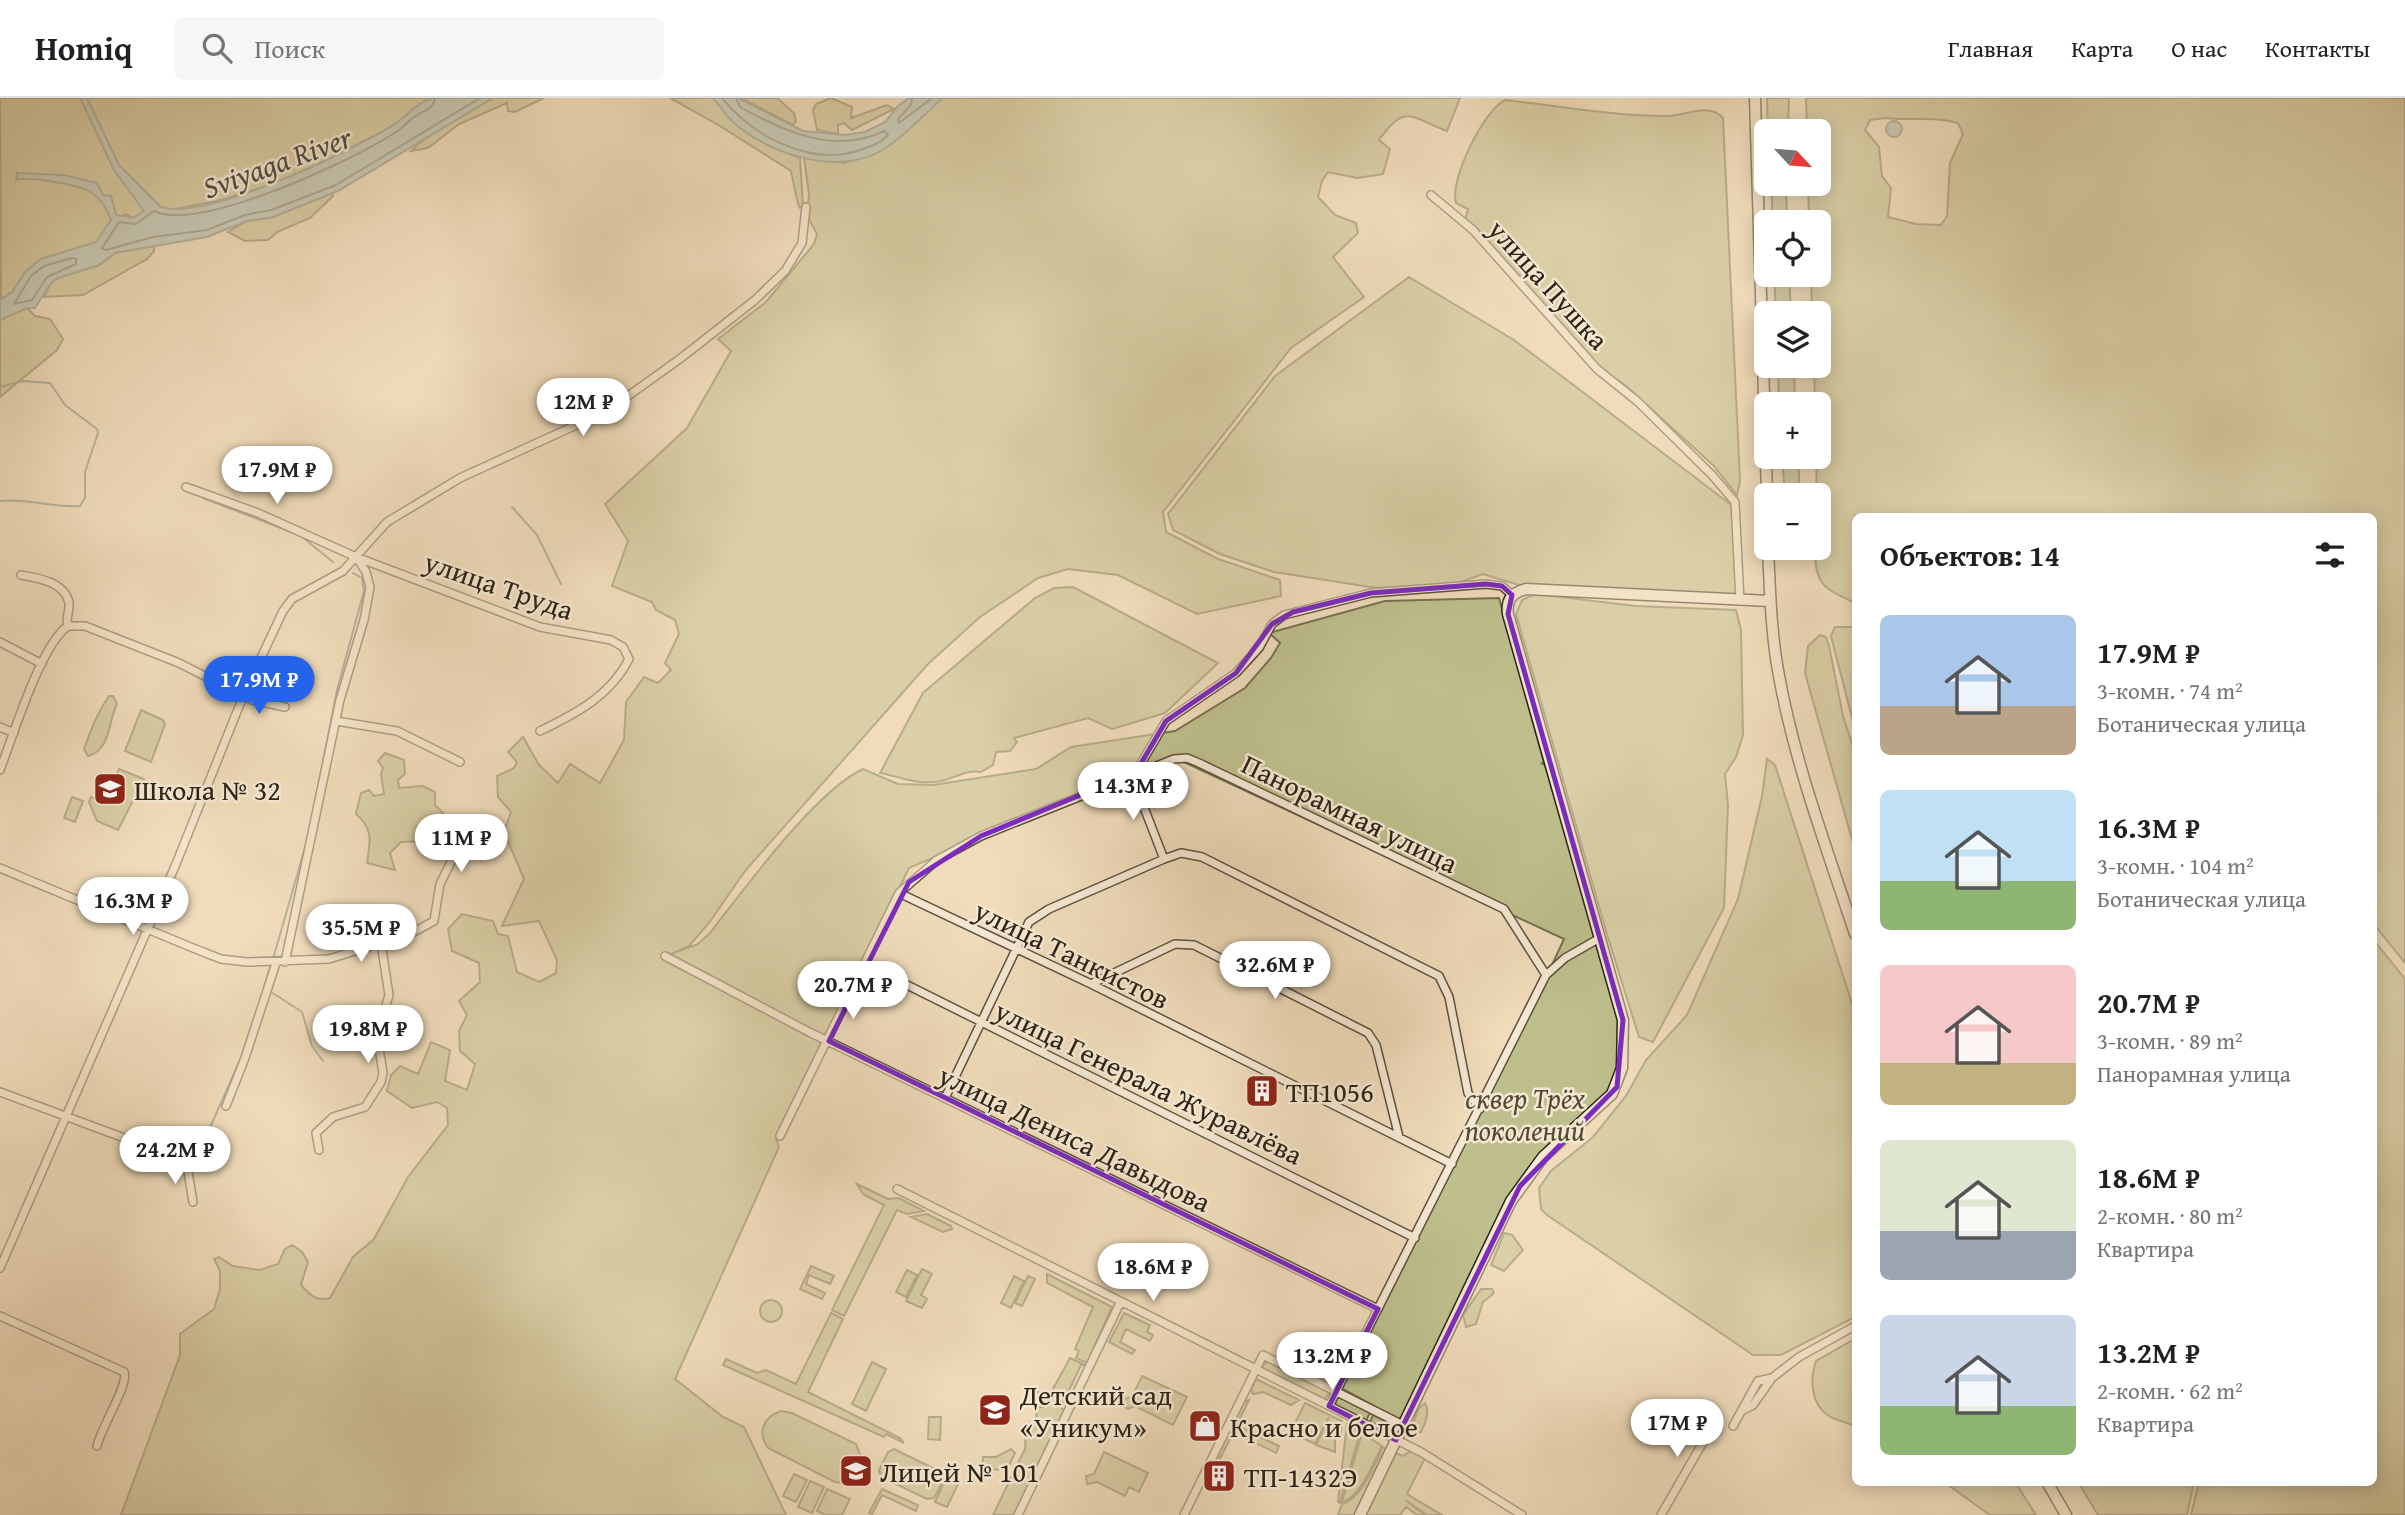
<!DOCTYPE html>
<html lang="ru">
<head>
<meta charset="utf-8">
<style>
  body { margin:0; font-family:"Gentium Book Plus",serif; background:#f6f6f6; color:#202124; height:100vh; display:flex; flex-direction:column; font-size:26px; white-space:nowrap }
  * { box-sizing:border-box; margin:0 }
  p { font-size:23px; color:#757577 }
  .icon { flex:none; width:38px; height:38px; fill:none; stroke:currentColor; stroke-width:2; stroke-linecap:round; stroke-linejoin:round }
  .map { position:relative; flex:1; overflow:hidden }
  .side { position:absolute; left:1852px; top:415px; width:525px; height:973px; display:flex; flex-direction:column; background:#fff; border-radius:10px; box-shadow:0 4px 18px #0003 }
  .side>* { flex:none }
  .needle { width:46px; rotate:116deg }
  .controls { position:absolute; left:1754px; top:21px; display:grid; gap:14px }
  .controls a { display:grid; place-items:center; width:77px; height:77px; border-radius:10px; background:#fff; box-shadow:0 4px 18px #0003; font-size:35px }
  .price { position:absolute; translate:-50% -60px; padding:0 16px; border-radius:24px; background:#fff; color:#222; font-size:23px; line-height:46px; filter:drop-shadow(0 2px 4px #0008) }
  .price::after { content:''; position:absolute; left:50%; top:42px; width:21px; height:16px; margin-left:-10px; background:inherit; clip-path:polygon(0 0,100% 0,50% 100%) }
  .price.current { background:#2563eb; color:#fff }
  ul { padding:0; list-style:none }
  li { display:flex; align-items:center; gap:21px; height:175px; padding:0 28px }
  li span { display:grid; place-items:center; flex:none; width:196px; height:140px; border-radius:10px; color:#555 }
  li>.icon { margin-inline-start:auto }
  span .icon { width:84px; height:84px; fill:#fffc; stroke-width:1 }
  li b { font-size:30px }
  h2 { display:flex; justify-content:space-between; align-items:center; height:84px; padding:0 28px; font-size:30px }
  header { display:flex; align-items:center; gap:42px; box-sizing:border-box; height:98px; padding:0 35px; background:#fff; border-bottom:2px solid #e0e0e0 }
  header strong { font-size:33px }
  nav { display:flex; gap:38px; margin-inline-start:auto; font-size:24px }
  .search { width:490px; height:63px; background:#f6f6f6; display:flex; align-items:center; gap:18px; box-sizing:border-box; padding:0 24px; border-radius:10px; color:#757577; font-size:26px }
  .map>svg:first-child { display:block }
  .green { fill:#bebf8d; stroke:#767150; stroke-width:2; fill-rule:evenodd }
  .water { fill:#9dbab8; stroke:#707e76; stroke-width:2 }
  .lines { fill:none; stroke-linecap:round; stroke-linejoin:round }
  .shore { stroke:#656e66; stroke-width:2 }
  .stream { stroke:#707e76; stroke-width:2 }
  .street-casing { stroke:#5e513e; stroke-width:10 }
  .secondary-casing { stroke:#2d2314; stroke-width:13 }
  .street { stroke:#f5e8d3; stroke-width:7 }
  .secondary { stroke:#f5e8d3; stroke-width:10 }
  .marked { fill:none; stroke:#7b2cbf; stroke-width:5; stroke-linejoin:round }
  .labels { text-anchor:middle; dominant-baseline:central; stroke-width:5; stroke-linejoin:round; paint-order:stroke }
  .street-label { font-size:28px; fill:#2d2314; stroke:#f5e8d3 }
  .poi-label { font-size:28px; fill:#2d2314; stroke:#f5e8d3; text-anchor:start }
  .park-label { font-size:28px; font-style:italic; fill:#514a32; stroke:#f5e8d3 }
  .water-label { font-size:30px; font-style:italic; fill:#4f5045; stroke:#f5e8d3 }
</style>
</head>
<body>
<header>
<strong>Homiq</strong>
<div class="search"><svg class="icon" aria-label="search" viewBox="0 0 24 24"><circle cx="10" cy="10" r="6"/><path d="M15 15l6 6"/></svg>Поиск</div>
<nav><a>Главная</a><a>Карта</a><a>О нас</a><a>Контакты</a></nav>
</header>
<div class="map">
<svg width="2405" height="1417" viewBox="0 0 2405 1417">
  <rect width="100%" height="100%" fill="#f0dcbb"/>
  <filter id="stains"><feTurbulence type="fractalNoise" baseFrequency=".00286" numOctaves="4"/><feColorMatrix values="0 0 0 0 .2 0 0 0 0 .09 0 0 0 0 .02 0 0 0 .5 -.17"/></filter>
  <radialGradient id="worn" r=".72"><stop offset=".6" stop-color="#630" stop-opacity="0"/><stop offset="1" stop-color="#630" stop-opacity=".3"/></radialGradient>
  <path class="green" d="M0,0H433L392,29L287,82L222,102L170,112L136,102L144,108L141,116L133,120L125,116L96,144L26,173L12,194L1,202Z
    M493,0H544L515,14L508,13L507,5L459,26L428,50L411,53L427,38Z
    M670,0H713L733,24L766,46L800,60L803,108L800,110L798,106L791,73L720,28Z
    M741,0H777L794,15L796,23L793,27Z
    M831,0L852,9L851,20L887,7L894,11L852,32L844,25L838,27V36L817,32L813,12L816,6Z
    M942,0H1460L1447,33C1410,19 1405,5 1379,42L1390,51L1383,76L1357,80L1328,74L1322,83L1318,99L1335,117L1356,125L1358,135L1333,159L1364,199L1291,250L1163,414L1166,434L1218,461L1280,482L1281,498L1197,516L1118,477L1068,471L1038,480L980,519L928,566L745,773L709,825L689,848L669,857L698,846L709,836C744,792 814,694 863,671L898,686L933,687L1036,671L1071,649L1175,633L1245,590L1271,560L1280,545L1269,535L1385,503L1499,500L1544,665H1541L1545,667L1619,922L1616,979L1603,1000L1543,1053L1513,1093L1403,1319L1398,1321L1341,1290L1531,913L1564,841L1175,660L1133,673L909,770L827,940L670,861L671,866L826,944L779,1032L776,1040L779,1049L675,1281L723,1319L744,1329L786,1417H121L180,1257V1236L214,1211L220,1191V1173L214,1161L219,1159L233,1168L260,1172L278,1166L285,1151L292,1147L302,1154L308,1164L301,1187C310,1197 316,1204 330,1200L353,1159L374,1141L408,1079L448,1027L447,1010L437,1004L412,1010L387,993L391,977L400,968L418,976L431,944L450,952L445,983L467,992L475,966L460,953L459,933L467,917L459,903L480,884L479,865L452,853L448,831L462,816L493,823L498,836L508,838L517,874L539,884L556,875L557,862L539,823L502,828L524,781L504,734L511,714L498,699L497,678L514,670L517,664L508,654L523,639L539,667L558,685L570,666L600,685L624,642L626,604L644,579L658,585L671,572L665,565L679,536L675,522L656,512L652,504L612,488L628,443L605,406L687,330L731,253L718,241L766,204L814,146L817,136L807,117L809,96L804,60L844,65L884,51Z
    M1767,0H1789L1788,33H1768Z
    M1806,0H2405V865L2373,825V418H1855V505C1823,490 1815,487 1815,450H1818V397H1816L1818,306H1815L1814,268H1818V215H1812L1811,177H1818V124H1809L1808,86H1818V33H1807ZM1885,20C1910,23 1935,18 1958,25L1963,36L1950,65L1947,118L1941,127L1916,126L1888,119L1891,90L1882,78L1879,49L1865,32L1870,22Z
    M1505,2C1559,8 1613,18 1667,18C1685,18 1709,4 1723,20L1740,383L1737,397L1713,367L1625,287L1599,270L1465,122L1468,111L1456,105C1449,82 1484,12 1505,2Z
    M1771,86H1786L1787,124H1773Z
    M332,95L333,98L310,120L277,134L268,142L245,143L228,134L247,123L273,119Z
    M154,146V153L147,161L83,197L44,199L51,185L58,180L99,167L115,155Z
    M1774,177H1789L1791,215H1776Z
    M1409,179L1514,242L1734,409L1737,500L1529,490L1483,476L1455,486L1377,490L1274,474L1220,456L1173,432L1168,416L1275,278Z
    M27,210L35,218L50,221L63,241L57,252L0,299V222Z
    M1778,268H1794L1795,306H1779Z
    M1782,359H1798L1800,397H1785Z
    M1073,489L1218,565L1165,615L1112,631L1088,620L1014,640L1017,644L1010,653L996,654L993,667L981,674C963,671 952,683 934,684C915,686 897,678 880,675L923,595L1035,500L1054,490Z
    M1535,496L1636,508L1736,512L1741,532L1743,637L1736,659L1725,676L1728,707L1724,810L1653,944L1639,939L1606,833L1516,516L1522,502Z
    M1835,529H1855V631L1831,538Z
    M1820,537L1826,539L1829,548L1843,618L1855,655V752L1805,575L1808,548Z
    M109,598H113L117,606C108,623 111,652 88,658L84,651C91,632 97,615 109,598Z
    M141,612L163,622L165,626L151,664L125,653Z
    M385,655L404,662L405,676L398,682L399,690L423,688L435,694V707C451,721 453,731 446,751L442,750L436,756L425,749V743L401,744L390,755L395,772L367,765C370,744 374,731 356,716L361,695L369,692L374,698L384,696L381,676L383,670L378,663Z
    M1767,661L1775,667L1855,915V1219L1781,1257H1753L1547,1117L1541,1111L1539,1090L1551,1073L1593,1039L1626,998L1646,962L1687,917L1738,801L1762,698Z
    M119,671L144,681L118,732L97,723L89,704L91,699L105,704Z
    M72,699L83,703L75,724L64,720Z
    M2373,841L2405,881V1417H2191L2199,1384H2373Z
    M857,1086L888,1101L899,1100L924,1113L907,1116L897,1112L844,1218L832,1212L884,1107L863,1096Z
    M927,1116L951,1128L952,1131L943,1134L911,1119Z
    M1504,1135L1512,1137L1523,1152L1504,1173L1491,1167Z
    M811,1168L834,1178L830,1186L809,1177L806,1186L825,1195L822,1201L800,1191Z
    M922,1171L932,1176L921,1197L927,1201L922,1210L906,1203Z
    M907,1172L917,1177L906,1199L896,1194Z
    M1047,1176L1112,1209L1087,1265L1076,1260L1079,1253L1075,1251L1093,1209L1047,1185Z
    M1014,1178L1024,1183L1011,1210L1001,1205Z
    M1028,1178L1035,1181L1022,1208L1015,1205Z
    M1481,1191H1492L1494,1195L1483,1204L1476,1226L1466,1229L1463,1217Z
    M760 1213a11 11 0 1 1 22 0a11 11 0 1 1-22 0Z
    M831,1215L843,1221L808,1294L900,1340L904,1345L886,1336L884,1339L723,1267L726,1261L757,1275L766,1272L796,1286Z
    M1124,1215L1150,1227L1147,1234L1153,1237L1150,1243L1126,1231L1120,1244L1135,1252L1132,1256L1109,1244Z
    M1855,1241V1328C1847,1324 1836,1323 1829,1318C1810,1306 1810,1281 1816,1263Z
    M1070,1260L1085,1267H1081L1061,1309L1064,1313L1014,1417H993L1025,1351L1026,1327L1036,1323L1037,1309H1043Z
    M1267,1263L1331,1293L1324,1302L1260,1270Z
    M872,1264L886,1271L866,1313L852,1306Z
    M1142,1278L1187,1299L1173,1327L1135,1308L1128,1311L1123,1307L1124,1301L1132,1299Z
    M1256,1281L1299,1302L1291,1307L1263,1294L1253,1296L1251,1291Z
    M1028,1293L1047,1295L1042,1306H1034L1028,1300Z
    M1338,1298L1370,1315L1366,1323L1335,1307Z
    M1249,1302L1220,1361L1218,1357L1243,1304Z
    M1305,1305L1342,1323L1341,1334H1335V1354L1316,1347L1329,1319L1315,1346L1298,1338L1301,1331L1294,1327Z
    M1425,1305C1431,1313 1425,1326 1421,1334L1415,1337L1411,1330L1419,1310Z
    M781,1313L792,1315L856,1346L862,1362C860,1378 850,1387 835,1384L768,1350C757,1335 763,1319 781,1313Z
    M1373,1317L1394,1327L1396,1333H1388L1370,1324Z
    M929,1319H941L940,1342L928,1341Z
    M1347,1326L1360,1334L1340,1405L1338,1404Z
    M1242,1330L1279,1348L1276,1355L1238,1336Z
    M1362,1335L1382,1348C1373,1365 1361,1399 1342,1404Z
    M1383,1349L1386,1351L1354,1417H1338L1342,1406C1361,1402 1375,1366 1383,1349Z
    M894,1351L943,1375L944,1381L934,1400L927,1401L881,1379L879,1372L888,1354Z
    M1011,1351L1015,1355L1007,1372L982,1371L983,1359H996Z
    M1411,1353L1425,1360L1407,1396L1442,1417H1427L1405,1402L1425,1417H1417L1406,1409L1400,1417H1365L1395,1355L1403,1358Z
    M1104,1354L1148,1375L1139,1394L1129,1389L1125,1398L1097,1384L1087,1386L1086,1378L1094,1376Z
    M794,1376L807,1382L796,1404L783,1398Z
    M947,1378L959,1384L947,1409L935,1404Z
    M810,1383L824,1389L812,1415L798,1409Z
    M1944,1384H2015L2036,1417H1990Z
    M2078,1384H2194L2187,1417H2098Z
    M827,1391L850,1401L842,1417H826L817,1413Z
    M882,1391L918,1407L916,1413L882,1397L872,1416L869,1415Z"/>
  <path class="water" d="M80,0H87L119,67L161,109C206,123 349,54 390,29C405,21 417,3 434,0C452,0 475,0 493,0L338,93L273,119L247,123L207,139L115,155L99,167L58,180L51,185L35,210H27L0,222V202L12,194L26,173L41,161L96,144L111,122C107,111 102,102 92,95C82,87 28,78 16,82L17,75L64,77L97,85L103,97L111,98L116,117L133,120L144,113L114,72Z
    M713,0H738L803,33L844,37L865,34L885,24L898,8L909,0H942C925,17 905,36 886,50C841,79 771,58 733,24C726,18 720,7 713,0Z
    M1886 31a8 8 0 1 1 16 0a8 8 0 1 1-16 0Z"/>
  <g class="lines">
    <path class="shore" d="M435,0C434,11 425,12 417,17C409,22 403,30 396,34C354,62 198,135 154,113L136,126L119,124L102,150L106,152L153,139L207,132L245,117L271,112L336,87L480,0
      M722,0C754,39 811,69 860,52C871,48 880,46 888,37L884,33C835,57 785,34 740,9L736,0
      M912,0L911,7L898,21L899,25L932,0
      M72,160L76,161V166L47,179L32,202L14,206L31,178L44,168Z"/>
    <path class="stream" d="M0,289L23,283L50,285L65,307L97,331L98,335L85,374V400L80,408C52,410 27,400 0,403
      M203,400L301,438L333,464
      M512,409L537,437L561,486
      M312,720L337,592L364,493L362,480L353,475
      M273,861L306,746
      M264,889L270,869
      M271,894L302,914L312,948L323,963
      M192,1078V1070L240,962L262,898"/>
    <defs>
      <path id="street" d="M1431,97L1473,132L1597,271L1637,303L1712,377L1735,404L1740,503
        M186,389L258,415L356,459L540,529L611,542L623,549L629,561C610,598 577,615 540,633
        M21,477C38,480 65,484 69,505C70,514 65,519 68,528
        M68,528H85L179,565L252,602L285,609
        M0,544L42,566
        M336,623L397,633L460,664
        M0,629L14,635
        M0,672C13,638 41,546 68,528
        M1136,674L1166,623L1236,575L1259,550L1272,526L1284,517L1371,495L1486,486L1502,488L1512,497
        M1131,676L1164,761
        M0,770L193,850L221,861L247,864L329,861L410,836L434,823L440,786L471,724
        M899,795L1091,886L1452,1066
        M665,858L809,934L1378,1211
        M285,864L340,602L364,522L370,489L366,474L357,460
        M865,866L1415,1140
        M1091,886L1175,846L1194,847L1216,858L1368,935L1376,947L1399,1039
        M0,994L127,1041L187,1068L193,1104
        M945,1000L1029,824L1049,811L1164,761L1181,755L1202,759L1439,878L1449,899L1468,995L1480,1011
        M226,1008L245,960L276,865
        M780,1038L899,795L937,762L981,738L1174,661L1187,660L1199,665L1504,811L1546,877
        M319,1052L316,1035L333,1019L365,1009L381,984L383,975L377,938L389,897L381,845
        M897,1091L1421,1354L1522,1417
        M0,1170L176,766L244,596L283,513L292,501L343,473L387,424L460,380L607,313L681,260L755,202L785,173L802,145L806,109
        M0,1218L124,1274C129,1287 102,1327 97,1348
        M1329,1308L1546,877L1565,860L1598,841
        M1743,1312L1753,1307L1772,1280
        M1733,1328L1758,1283L1772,1280L1799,1259L1855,1228
        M1018,1417L1120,1205
        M1184,1417L1263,1257L1403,1327
        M1661,1417L1717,1320"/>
      <path id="secondary" d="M1755,0L1767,397
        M1768,450C1770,493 1771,536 1779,578C1795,666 1827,751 1855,836
        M2047,1384L2066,1417
        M1360,1417L1511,1103L1543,1059L1612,996L1622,970L1623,922L1508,516C1506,501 1512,495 1526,491L1770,503"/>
    </defs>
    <use href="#street" class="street-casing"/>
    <use href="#secondary" class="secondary-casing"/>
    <use href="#street" class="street"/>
    <use href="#secondary" class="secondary"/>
  </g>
  <path d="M0 0H2405V1417H0ZM1486,486L1502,488L1512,497L1508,516L1623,922L1617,989L1520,1088L1396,1342L1329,1308L1378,1211L829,943L909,784L981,738L1136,674L1166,623L1236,575L1272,526L1293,514L1371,495Z" fill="#f0dcbb" fill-opacity=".55" fill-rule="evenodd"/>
  <path class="marked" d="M1486,486L1502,488L1512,497L1508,516L1623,922L1617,989L1520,1088L1396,1342L1329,1308L1378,1211L829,943L909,784L981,738L1136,674L1166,623L1236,575L1272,526L1293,514L1371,495Z"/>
  <defs>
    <symbol id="school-square" viewBox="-11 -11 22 22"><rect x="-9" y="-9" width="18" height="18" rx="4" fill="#8f2418" stroke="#f5e8d3"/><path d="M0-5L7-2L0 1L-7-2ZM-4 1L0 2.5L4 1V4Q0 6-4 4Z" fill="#fff"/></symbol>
    <symbol id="building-square" viewBox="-11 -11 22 22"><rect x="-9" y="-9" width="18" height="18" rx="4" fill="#8f2418" stroke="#f5e8d3"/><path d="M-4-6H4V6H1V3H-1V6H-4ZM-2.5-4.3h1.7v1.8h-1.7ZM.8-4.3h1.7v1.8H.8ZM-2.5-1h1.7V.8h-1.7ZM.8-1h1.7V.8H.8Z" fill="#fff"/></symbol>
    <symbol id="shop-square" viewBox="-11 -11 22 22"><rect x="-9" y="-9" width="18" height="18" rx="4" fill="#8f2418" stroke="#f5e8d3"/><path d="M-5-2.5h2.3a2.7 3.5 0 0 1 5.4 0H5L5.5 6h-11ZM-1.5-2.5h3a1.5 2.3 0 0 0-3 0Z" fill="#fff"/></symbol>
  </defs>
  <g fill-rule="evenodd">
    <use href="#school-square" x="91" y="672" width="38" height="38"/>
    <use href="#building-square" x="1243" y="974" width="38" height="38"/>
    <use href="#school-square" x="976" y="1293" width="38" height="38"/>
    <use href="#shop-square" x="1186" y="1309" width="38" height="38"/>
    <use href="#school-square" x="837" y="1354" width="38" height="38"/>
    <use href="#building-square" x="1200" y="1359" width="38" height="38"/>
  </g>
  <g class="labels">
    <g class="street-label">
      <text transform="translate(1549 186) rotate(48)">улица Пушка</text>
      <text transform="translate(499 487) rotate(19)">улица Труда</text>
      <text transform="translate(1350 715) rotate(26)">Панорамная улица</text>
      <text transform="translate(1072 856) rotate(26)">улица Танкистов</text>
      <text transform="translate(1149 984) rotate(26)">улица Генерала Журавлёва</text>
      <text transform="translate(1075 1040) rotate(26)">улица Дениса Давыдова</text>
    </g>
    <g class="poi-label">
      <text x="134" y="691">Школа № 32</text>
      <text x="1286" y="993">ТП1056</text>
      <text x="1020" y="1296">Детский сад<tspan x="1020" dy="32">«Уникум»</tspan></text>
      <text x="1230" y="1328">Красно и белое</text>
      <text x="880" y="1373">Лицей № 101</text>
      <text x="1244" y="1378">ТП-1432Э</text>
    </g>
    <g class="park-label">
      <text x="1525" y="999">сквер Трёх<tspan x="1525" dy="32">поколений</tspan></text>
    </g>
    <g class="water-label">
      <text transform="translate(277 64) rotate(-20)">Sviyaga River</text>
    </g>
  </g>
  <rect width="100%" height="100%" filter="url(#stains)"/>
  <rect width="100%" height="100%" fill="url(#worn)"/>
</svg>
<div class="controls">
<a><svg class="needle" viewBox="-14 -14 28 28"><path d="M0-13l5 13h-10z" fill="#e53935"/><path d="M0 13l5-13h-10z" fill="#757577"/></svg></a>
<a><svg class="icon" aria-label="locate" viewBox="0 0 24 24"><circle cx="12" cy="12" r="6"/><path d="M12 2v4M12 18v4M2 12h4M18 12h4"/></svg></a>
<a><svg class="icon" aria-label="layers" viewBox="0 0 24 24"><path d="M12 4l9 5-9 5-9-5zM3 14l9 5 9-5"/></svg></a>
<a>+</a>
<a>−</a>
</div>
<b class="price" style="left:583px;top:340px">12M ₽</b>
<b class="price" style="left:277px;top:408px">17.9M ₽</b>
<b class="price current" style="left:259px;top:618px">17.9M ₽</b>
<b class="price" style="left:1133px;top:724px">14.3M ₽</b>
<b class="price" style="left:461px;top:776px">11M ₽</b>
<b class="price" style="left:133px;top:839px">16.3M ₽</b>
<b class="price" style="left:361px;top:866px">35.5M ₽</b>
<b class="price" style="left:1275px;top:903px">32.6M ₽</b>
<b class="price" style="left:853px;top:923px">20.7M ₽</b>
<b class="price" style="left:368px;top:967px">19.8M ₽</b>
<b class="price" style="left:175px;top:1088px">24.2M ₽</b>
<b class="price" style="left:1153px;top:1205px">18.6M ₽</b>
<b class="price" style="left:1332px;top:1294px">13.2M ₽</b>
<b class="price" style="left:1677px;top:1361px">17M ₽</b>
<section class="side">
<h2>Объектов: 14<svg class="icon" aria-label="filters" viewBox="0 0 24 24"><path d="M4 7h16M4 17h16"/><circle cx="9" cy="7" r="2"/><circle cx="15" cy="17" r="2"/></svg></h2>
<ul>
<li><span style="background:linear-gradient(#a9c7e8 65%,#b9a48a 0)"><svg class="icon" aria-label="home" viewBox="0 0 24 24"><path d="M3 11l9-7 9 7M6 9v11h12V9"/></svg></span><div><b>17.9M ₽</b><p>3-комн. · 74 m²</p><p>Ботаническая улица</p></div></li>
<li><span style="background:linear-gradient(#bfe0f5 65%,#8fb573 0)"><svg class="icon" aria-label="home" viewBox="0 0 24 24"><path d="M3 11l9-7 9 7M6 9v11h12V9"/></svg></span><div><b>16.3M ₽</b><p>3-комн. · 104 m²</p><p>Ботаническая улица</p></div></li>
<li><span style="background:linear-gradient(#f6c9c9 70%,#c2b280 0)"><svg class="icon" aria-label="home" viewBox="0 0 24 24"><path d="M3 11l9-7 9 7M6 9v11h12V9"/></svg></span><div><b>20.7M ₽</b><p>3-комн. · 89 m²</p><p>Панорамная улица</p></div></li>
<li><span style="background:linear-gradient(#dfe7d0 65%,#9aa5b1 0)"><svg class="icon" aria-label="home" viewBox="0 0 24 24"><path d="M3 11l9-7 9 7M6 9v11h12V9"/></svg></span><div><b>18.6M ₽</b><p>2-комн. · 80 m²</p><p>Квартира</p></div></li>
<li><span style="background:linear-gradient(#c9d6e8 65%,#8fb573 0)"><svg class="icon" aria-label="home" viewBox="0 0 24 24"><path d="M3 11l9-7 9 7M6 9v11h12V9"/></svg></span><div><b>13.2M ₽</b><p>2-комн. · 62 m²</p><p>Квартира</p></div></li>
</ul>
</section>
</div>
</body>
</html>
